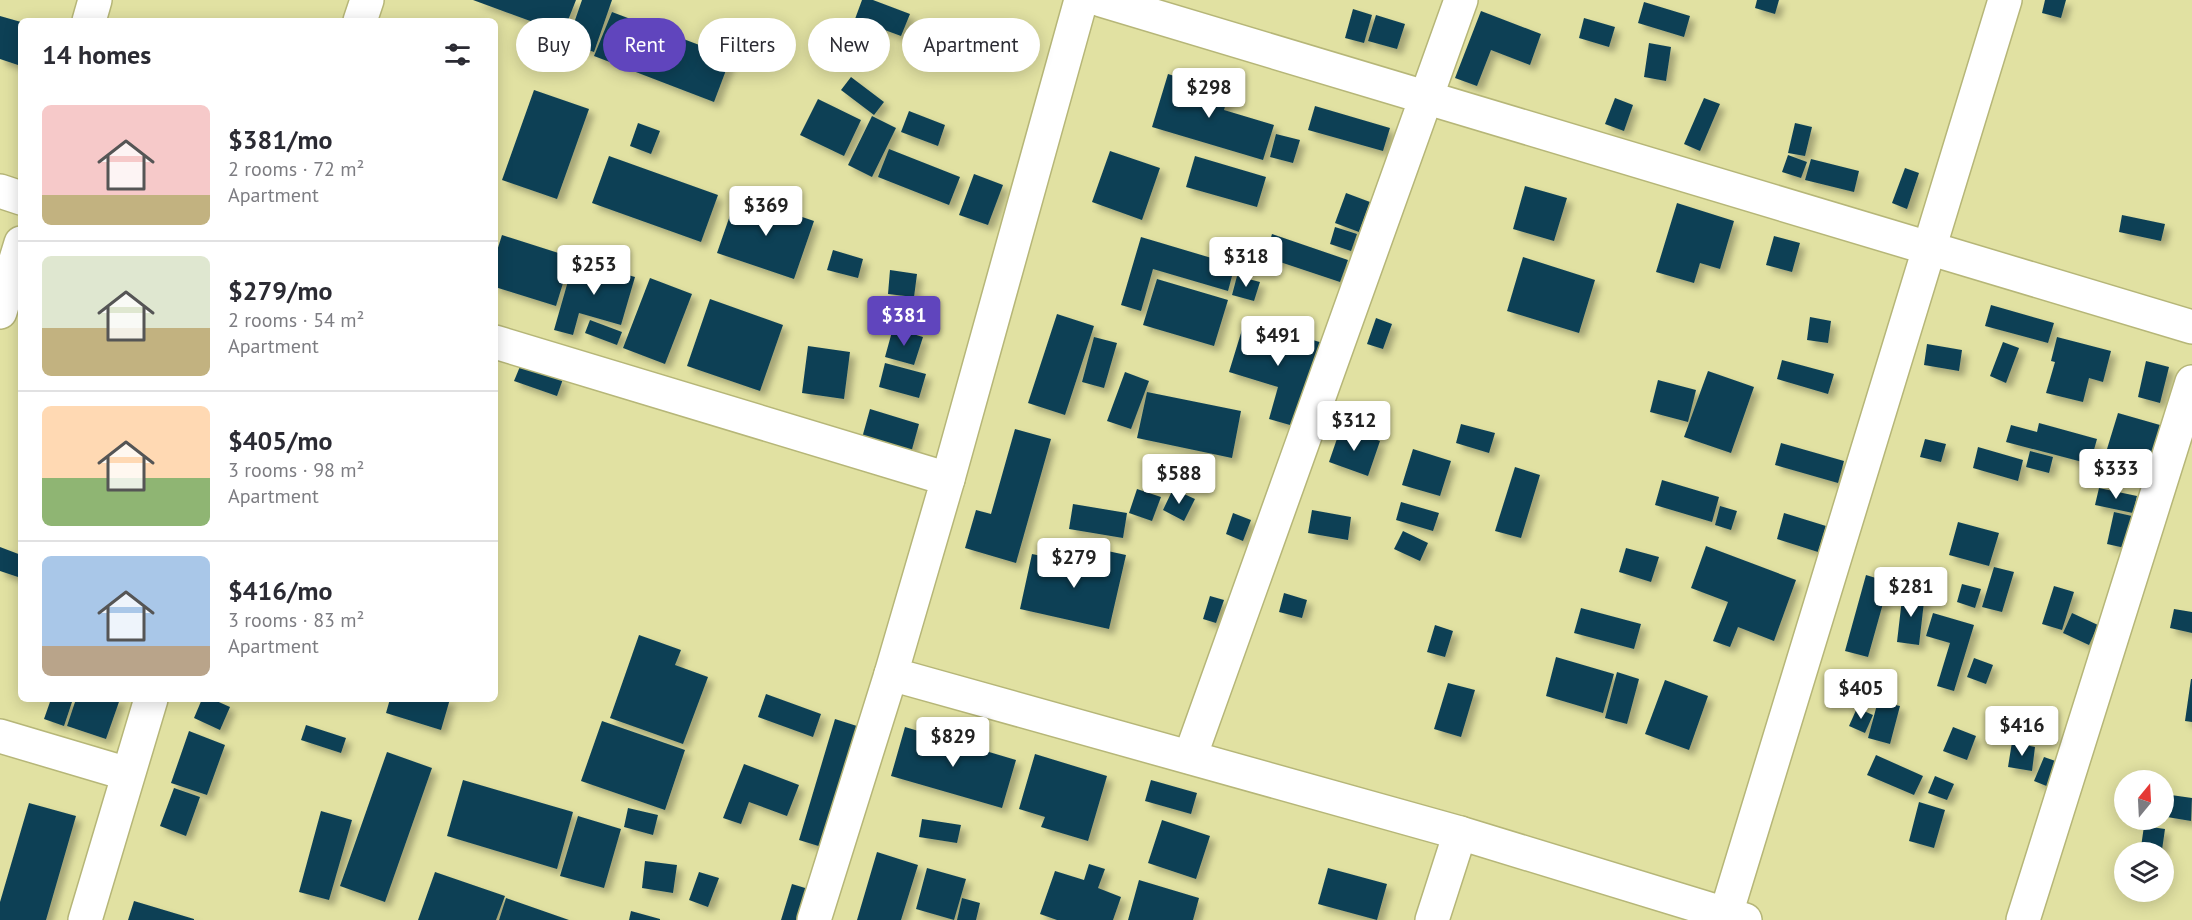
<!DOCTYPE html>
<html lang="en">
<head>
<meta charset="utf-8">
<style>
  body { margin:0; font-family:"PT Sans",sans-serif; background:#f7f7f7; color:#2b2b33; height:100vh; display:flex; flex-direction:column; font-size:22px; white-space:nowrap }
  * { box-sizing:border-box; margin:0 }
  p { font-size:20px; color:#7c7c81 }
  .icon { flex:none; width:33px; height:33px; fill:none; stroke:currentColor; stroke-width:2; stroke-linecap:round; stroke-linejoin:round }
  .map { position:relative; flex:1; overflow:hidden }
  .details { position:absolute; left:18px; top:18px; width:480px; height:684px; display:flex; flex-direction:column; background:#fff; border-radius:9px; box-shadow:0 3px 15px #0003 }
  .details>* { flex:none }
  .hud { position:absolute; left:516px; top:18px; width:570px; height:54px; display:flex; gap:12px }
  .needle { width:39px; rotate:18deg }
  .fabs { position:absolute; left:2114px; top:770px; display:grid; gap:12px }
  .fabs a { display:grid; place-items:center; width:60px; height:60px; border-radius:50%; background:#fff; box-shadow:0 3px 15px #0003; font-size:30px }
  .price { position:absolute; translate:-50% -51px; padding:0 14px; border-radius:6px; background:#fff; color:#222; font-size:20px; line-height:39px; filter:drop-shadow(0 2px 3px #0008) }
  .price::after { content:''; position:absolute; left:50%; top:36px; width:18px; height:14px; margin-left:-9px; background:inherit; clip-path:polygon(0 0,100% 0,50% 100%) }
  .price.selected { background:#6045bd; color:#fff }
  ul { padding:0; list-style:none }
  li { display:flex; align-items:center; gap:18px; height:150px; padding:0 24px }
  li+li { border-top:2px solid #e1e1e2 }
  li span { display:grid; place-items:center; flex:none; width:168px; height:120px; border-radius:9px; color:#555 }
  li>.icon { margin-inline-start:auto }
  span .icon { width:72px; height:72px; fill:#fffc; stroke-width:1 }
  li b { font-size:26px }
  h2 { display:flex; justify-content:space-between; align-items:center; height:72px; padding:0 24px; font-size:26px }
  .tag { padding:0 21px; border-radius:27px; background:#fff; box-shadow:0 3px 15px #0003; font-size:21px; line-height:54px }
  .tag.selected { background:#6045bd; color:#fff }
  .map>svg:first-child { display:block }
  .building { fill:#0e4155; filter:url(#shadow) }
  .lines { fill:none; stroke-linecap:round; stroke-linejoin:round }
  .minor-casing { stroke:#b6b678; stroke-width:36 }
  .tertiary-casing { stroke:#b6b678; stroke-width:36 }
  .minor { stroke:#fff; stroke-width:33 }
  .tertiary { stroke:#fff; stroke-width:33 }
</style>
</head>
<body>
<div class="map">
<svg width="2192" height="920" viewBox="0 0 2192 920">
  <defs>
    <filter id="shadow"><feDropShadow dx="5.5" dy="5.5" stdDeviation="3" flood-color="#0004"/></filter>
  </defs>
  <rect width="100%" height="100%" fill="#e1e1a2"/>
  <path class="building" d="M473,0H576L563,33Z
    M582,0H612L594,52L567,43Z
    M862,0H873L910,14L901,36L855,19Z
    M1757,0H1779L1775,14L1755,8Z
    M2045,0H2066L2061,18L2042,13Z
    M1644,2L1690,16L1684,37L1638,23Z
    M1353,9L1372,15L1364,43L1345,38Z
    M1481,11L1541,34L1530,65L1491,50L1477,86L1455,78Z
    M612,12L731,57L714,102L594,56Z
    M1376,15L1405,24L1397,49L1368,41Z
    M0,16L21,22V66L0,59Z
    M1584,18L1615,27L1609,47L1579,38Z
    M1649,43L1671,47L1666,81L1644,77Z
    M1168,74L1229,93L1224,110L1274,125L1263,160L1152,127Z
    M851,77L884,102L874,115L841,90Z
    M534,90L589,109L557,199L502,180Z
    M1615,98L1633,105L1624,131L1605,124Z
    M1704,98L1720,104L1700,151L1684,144Z
    M818,99L861,120L844,156L800,135Z
    M1315,106L1390,128L1383,151L1308,130Z
    M909,111L945,125L938,146L901,132Z
    M872,116L896,128L872,177L848,165Z
    M638,123L660,131L651,154L630,146Z
    M1795,123L1812,127L1805,156L1788,153Z
    M1276,134L1300,140L1293,163L1270,157Z
    M889,149L960,177L949,205L878,177Z
    M1110,151L1160,168L1142,220L1092,202Z
    M1788,155L1807,162L1801,178L1782,172Z
    M609,156L718,195L701,242L592,203Z
    M1195,156L1266,177L1257,207L1186,187Z
    M1811,159L1859,171L1854,192L1805,180Z
    M1905,168L1919,173L1907,209L1892,203Z
    M974,174L1003,185L988,225L959,215Z
    M1525,186L1567,198L1554,241L1513,229Z
    M1346,193L1370,202L1359,232L1335,223Z
    M737,195L814,221L794,279L717,253Z
    M1677,203L1734,221L1720,269L1700,263L1694,283L1656,272Z
    M2122,215L2165,224L2161,241L2119,232Z
    M1335,227L1357,234L1351,251L1330,244Z
    M1272,234L1348,260L1340,282L1265,257Z
    M502,235L571,257L556,306L495,287V257Z
    M1774,236L1800,243L1792,272L1766,265Z
    M1141,237L1235,265L1228,291L1153,269L1141,311L1121,305Z
    M833,250L863,259L858,278L827,270Z
    M1523,257L1595,280L1579,333L1507,311Z
    M574,260L635,277L621,325L579,313L573,335L554,330Z
    M890,270L917,274L914,297L888,294Z
    M1237,276L1260,282L1254,301L1232,295Z
    M650,278L692,294L665,364L623,348Z
    M1157,279L1228,300L1214,346L1143,325Z
    M710,299L783,325L760,391L687,366Z
    M1991,305L2054,323L2048,343L1985,326Z
    M1057,314L1094,326L1065,415L1028,403Z
    M1810,317L1831,321L1828,343L1807,340Z
    M1376,318L1392,324L1383,349L1367,344Z
    M590,320L622,332L617,345L585,333Z
    M1245,320L1323,343L1297,427L1269,419L1278,387L1229,372Z
    M893,328L923,337L914,365L885,357Z
    M1094,337L1117,343L1104,388L1082,382Z
    M2057,337L2111,351L2103,382L2089,378L2083,402L2046,393L2055,362L2051,361Z
    M2003,342L2019,348L2006,383L1990,376Z
    M1927,344L1962,350L1959,371L1924,365Z
    M808,346L850,352L844,399L802,393Z
    M1782,360L1834,374L1828,394L1777,379Z
    M2146,361L2169,367L2160,403L2138,397Z
    M885,363L926,374L919,398L879,387Z
    M521,364L563,379L557,396L514,381Z
    M1708,371L1754,387L1731,453L1684,437Z
    M1125,372L1149,381L1131,429L1107,421Z
    M1658,380L1696,390L1688,422L1650,412Z
    M1147,392L1241,411L1232,458L1137,438Z
    M870,409L919,424L911,453L862,438Z
    M2118,413L2160,425L2150,461L2107,449Z
    M2039,423L2097,439L2090,464L2006,442L2011,425L2037,432Z
    M1461,424L1495,433L1489,453L1456,443Z
    M1341,427L1380,441L1368,476L1329,462Z
    M1015,429L1051,439L1016,563L965,548L976,510L991,514Z
    M1925,439L1946,444L1941,462L1920,457Z
    M1781,443L1844,461L1838,483L1775,465Z
    M1978,447L2023,460L2018,481L1973,468Z
    M1413,449L1451,461L1440,496L1402,485Z
    M2030,451L2053,457L2049,473L2026,467Z
    M2114,457L2145,462L2142,480L2112,475Z
    M1515,467L1540,475L1521,538L1495,531Z
    M1662,480L1719,497L1712,522L1655,505Z
    M2099,488L2137,496L2133,513L2095,505Z
    M1137,489L1161,497L1152,521L1129,513Z
    M1173,489L1195,499L1184,521L1163,510Z
    M1401,502L1439,513L1433,531L1396,520Z
    M1073,504L1127,513L1123,538L1069,529Z
    M1720,506L1737,511L1731,530L1715,525Z
    M1312,510L1351,517L1348,540L1308,533Z
    M2114,512L2132,516L2125,548L2107,544Z
    M1233,513L1251,520L1243,541L1226,534Z
    M1784,513L1826,526L1818,552L1777,539Z
    M1958,522L1999,533L1989,566L1949,555Z
    M1403,531L1428,543L1420,561L1394,549Z
    M1706,546L1796,580L1774,641L1738,627L1730,647L1713,641L1728,602L1691,588Z
    M0,547L21,555V578L0,571Z
    M1626,548L1659,557L1651,582L1619,572Z
    M1103,550L1126,555L1109,629L1020,609L1032,554L1099,568Z
    M1994,567L2014,572L2002,612L1982,607Z
    M1866,575L1889,582L1868,657L1845,651Z
    M1962,584L1981,589L1975,608L1957,602Z
    M2054,586L2074,592L2062,630L2042,624Z
    M1903,590L1925,593L1919,645L1897,642Z
    M1284,593L1307,600L1302,618L1279,612Z
    M1210,596L1224,600L1216,623L1203,619Z
    M1581,608L1641,624L1634,649L1574,633Z
    M2174,609L2192,612V633L2170,628Z
    M1933,613L1974,625L1954,691L1937,686L1950,643L1926,636Z
    M2072,613L2098,625L2089,645L2063,633Z
    M1435,625L1453,631L1445,657L1427,652Z
    M639,635L681,650L675,665L708,677L683,744L610,718Z
    M1556,657L1614,674L1603,713L1546,696Z
    M1974,658L1993,665L1986,684L1967,677Z
    M1617,672L1639,679L1627,724L1605,718Z
    M2191,679H2192V722L2185,721Z
    M1665,680L1708,696L1689,750L1645,734Z
    M1448,683L1475,690L1461,737L1434,729Z
    M766,694L821,714L813,737L758,717Z
    M51,699H73L64,726L44,719Z
    M76,699H120L106,739L67,726Z
    M202,699H212L230,707L220,730L194,718Z
    M390,699H450L441,730L386,713Z
    M1878,701L1900,706L1890,744L1868,738Z
    M1857,708L1873,715L1865,733L1849,726Z
    M835,719L860,727L825,848L799,840Z
    M602,721L685,750L665,810L581,781Z
    M306,725L346,738L341,753L301,740Z
    M905,727L1016,760L1002,808L891,776Z
    M1953,727L1976,736L1967,760L1943,751Z
    M189,731L225,745L207,795L171,783Z
    M2012,742L2035,747L2032,771L2008,767Z
    M387,752L432,768L385,902L340,886Z
    M1035,754L1107,776L1088,841L1041,827L1045,817L1019,809Z
    M1876,755L1923,776L1914,795L1867,775Z
    M2044,757L2064,764L2054,789L2034,781Z
    M744,764L799,785L787,816L749,802L741,824L723,818Z
    M1935,776L1954,784L1947,800L1928,793Z
    M463,780L573,812L557,869L447,836Z
    M1151,780L1197,793L1191,814L1145,801Z
    M174,788L200,797L186,836L160,826Z
    M2171,795L2192,798L2191,821L2167,817Z
    M1919,802L1945,810L1934,848L1909,841Z
    M29,803L76,816L46,920H0V902Z
    M628,808L658,815L653,835L624,827Z
    M321,811L352,820L329,900L299,892Z
    M578,816L621,829L604,888L560,876Z
    M922,819L961,825L957,843L919,837Z
    M1162,820L1210,836L1196,879L1148,863Z
    M2144,826L2165,829L2162,850L2141,847Z
    M877,852L918,865L901,920H857Z
    M645,861L677,865L673,893L642,888Z
    M1089,864L1105,869L1098,888L1121,897L1113,920H1057L1040,914L1055,871L1084,880Z
    M927,868L966,879L954,920L916,909Z
    M1328,868L1387,884L1377,920L1318,904Z
    M435,872L505,896L496,920H418Z
    M699,872L719,878L708,907L689,900Z
    M1139,880L1199,898L1193,920H1128Z
    M792,884L815,891L806,920H781Z
    M506,898L569,920H499Z
    M962,898L980,903L976,920H957Z
    M134,901L194,919V920H128Z
    M631,911L660,919V920H629Z"/>
  <g class="lines">
    <defs>
      <path id="minor" d="M1101,0L2192,327
        M89,21L95,0
        M360,21L367,0
        M0,312L21,243
        M948,479L1081,0
        M0,736L128,774
        M1190,757L1461,0
        M1726,914L2005,0
        M85,920L151,699
        M814,920L891,674
        M1432,920L1460,833
        M2023,920L2192,382"/>
      <path id="tertiary" d="M0,191L21,198
        M495,342L948,479L891,674L1460,833L1745,920"/>
    </defs>
    <use href="#minor" class="minor-casing"/>
    <use href="#tertiary" class="tertiary-casing"/>
    <use href="#minor" class="minor"/>
    <use href="#tertiary" class="tertiary"/>
  </g>
</svg>
<div class="fabs">
<a><svg class="needle" viewBox="-14 -14 28 28"><path d="M0-13l5 13h-10z" fill="#e53935"/><path d="M0 13l5-13h-10z" fill="#7c7c81"/></svg></a>
<a><svg class="icon" aria-label="layers" viewBox="0 0 24 24"><path d="M12 4l9 5-9 5-9-5zM3 14l9 5 9-5"/></svg></a>
</div>
<b class="price" style="left:1209px;top:119px">$298</b>
<b class="price" style="left:766px;top:237px">$369</b>
<b class="price" style="left:1246px;top:288px">$318</b>
<b class="price" style="left:594px;top:296px">$253</b>
<b class="price selected" style="left:904px;top:347px">$381</b>
<b class="price" style="left:1278px;top:367px">$491</b>
<b class="price" style="left:1354px;top:452px">$312</b>
<b class="price" style="left:2116px;top:500px">$333</b>
<b class="price" style="left:1179px;top:505px">$588</b>
<b class="price" style="left:1074px;top:589px">$279</b>
<b class="price" style="left:1911px;top:618px">$281</b>
<b class="price" style="left:1861px;top:720px">$405</b>
<b class="price" style="left:2022px;top:757px">$416</b>
<b class="price" style="left:953px;top:768px">$829</b>
<div class="hud">
<a class="tag">Buy</a>
<a class="tag selected">Rent</a>
<a class="tag">Filters</a>
<a class="tag">New</a>
<a class="tag">Apartment</a>
</div>
<section class="details">
<h2>14 homes<svg class="icon" aria-label="filters" viewBox="0 0 24 24"><path d="M4 7h16M4 17h16"/><circle cx="9" cy="7" r="2"/><circle cx="15" cy="17" r="2"/></svg></h2>
<ul>
<li><span style="background:linear-gradient(#f6c9c9 75%,#c2b280 0)"><svg class="icon" aria-label="home" viewBox="0 0 24 24"><path d="M3 11l9-7 9 7M6 9v11h12V9"/></svg></span><div><b>$381/mo</b><p>2 rooms · 72 m²</p><p>Apartment</p></div></li>
<li><span style="background:linear-gradient(#dfe7d0 60%,#c2b280 0)"><svg class="icon" aria-label="home" viewBox="0 0 24 24"><path d="M3 11l9-7 9 7M6 9v11h12V9"/></svg></span><div><b>$279/mo</b><p>2 rooms · 54 m²</p><p>Apartment</p></div></li>
<li><span style="background:linear-gradient(#ffd9b3 60%,#8fb573 0)"><svg class="icon" aria-label="home" viewBox="0 0 24 24"><path d="M3 11l9-7 9 7M6 9v11h12V9"/></svg></span><div><b>$405/mo</b><p>3 rooms · 98 m²</p><p>Apartment</p></div></li>
<li><span style="background:linear-gradient(#a9c7e8 75%,#b9a48a 0)"><svg class="icon" aria-label="home" viewBox="0 0 24 24"><path d="M3 11l9-7 9 7M6 9v11h12V9"/></svg></span><div><b>$416/mo</b><p>3 rooms · 83 m²</p><p>Apartment</p></div></li>
</ul>
</section>
</div>
</body>
</html>
